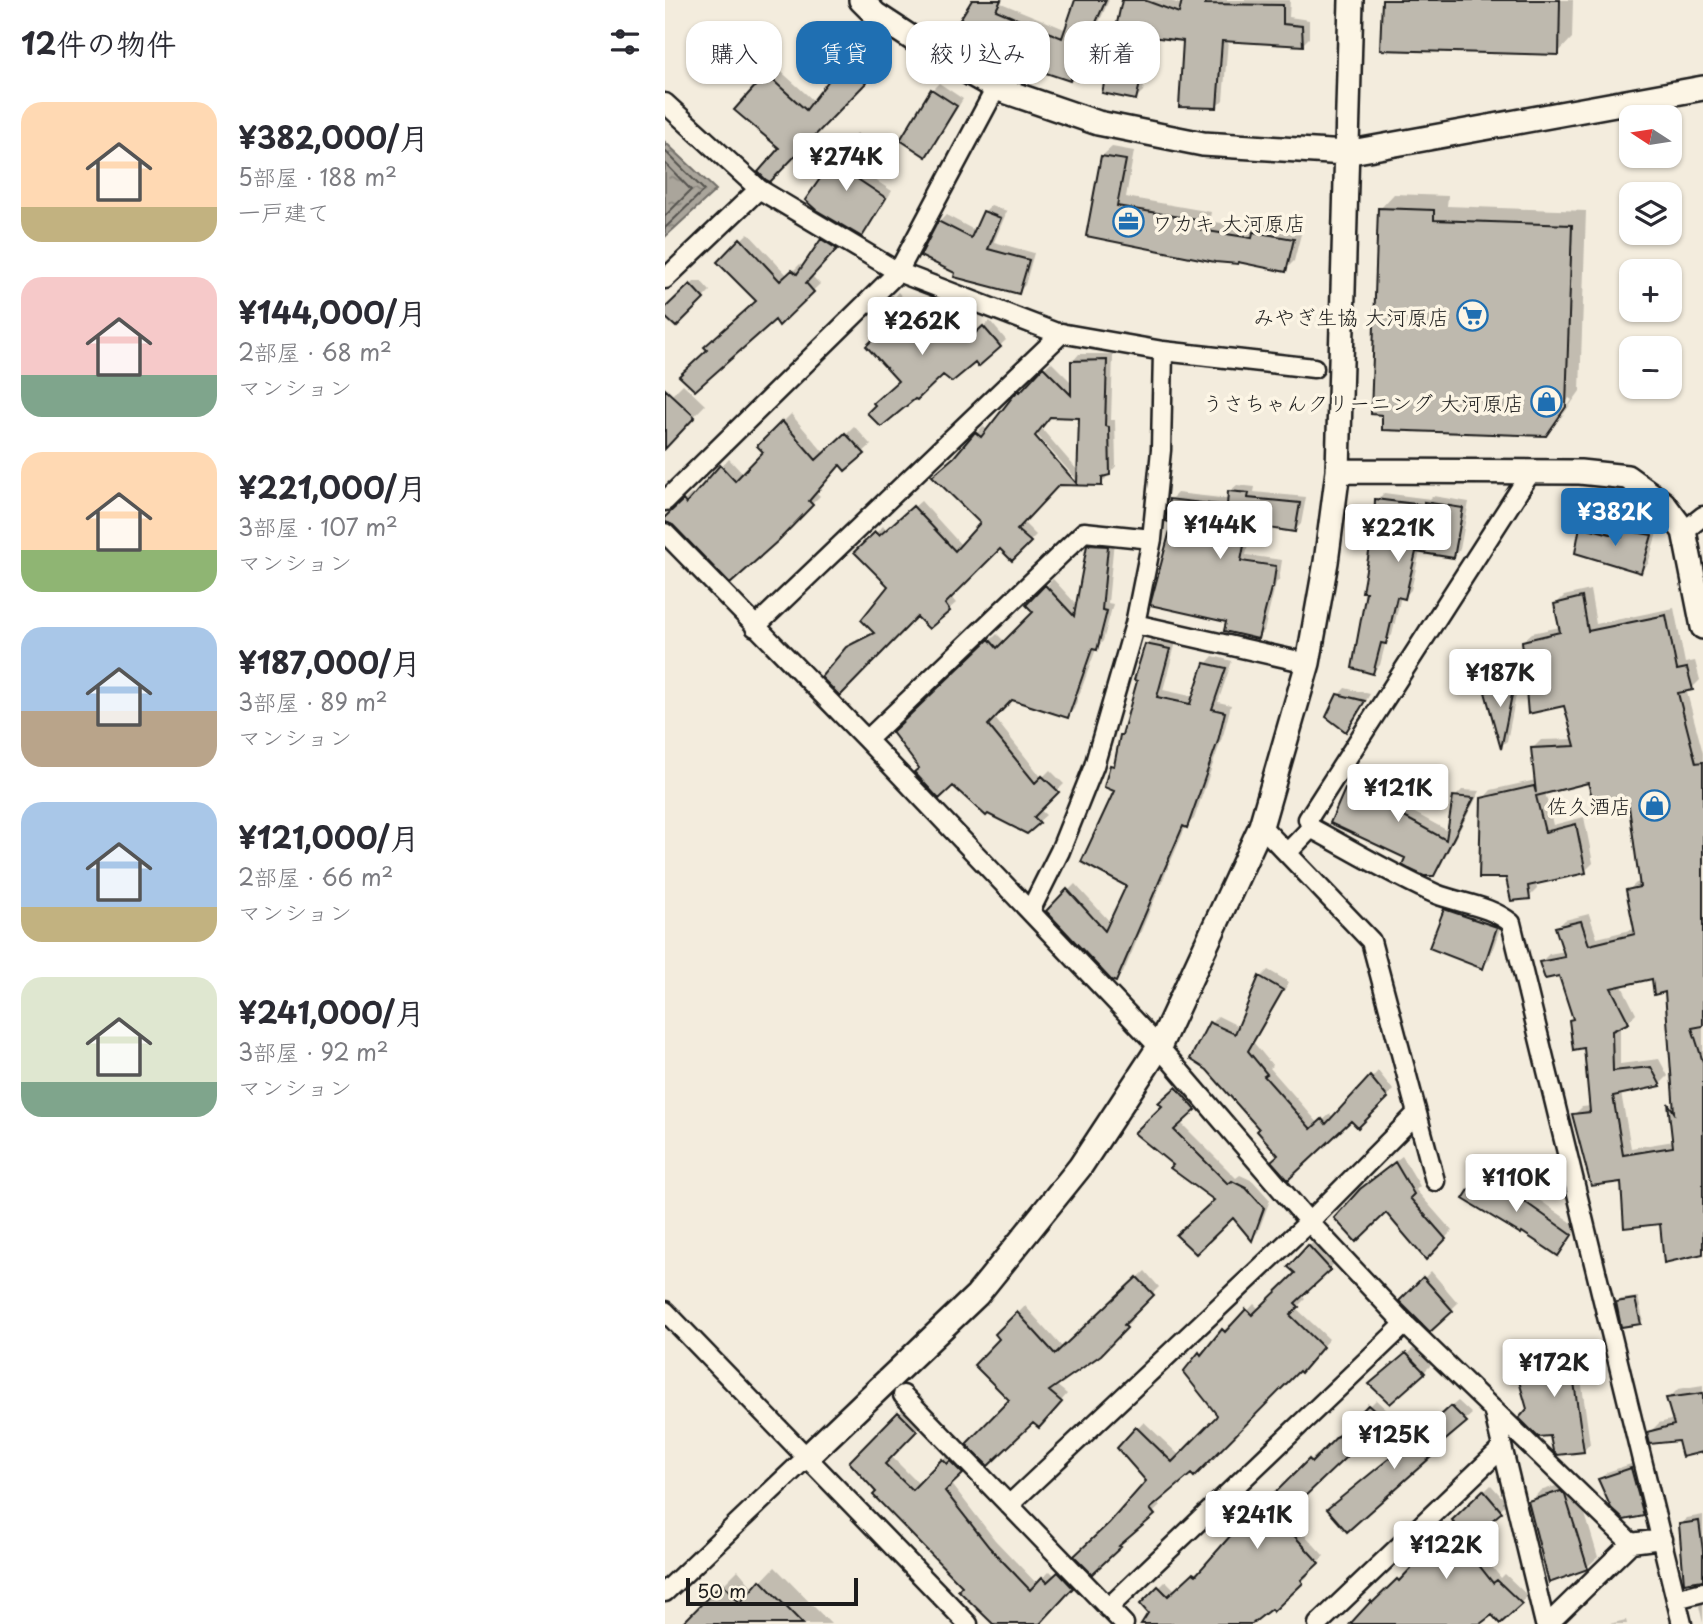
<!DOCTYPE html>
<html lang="ja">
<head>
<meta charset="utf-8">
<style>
  body { margin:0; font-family:"Playpen Sans","Klee One",sans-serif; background:#f7f7f7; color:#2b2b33; height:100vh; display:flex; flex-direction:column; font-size:26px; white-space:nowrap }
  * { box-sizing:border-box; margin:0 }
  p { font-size:23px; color:#7c7c81 }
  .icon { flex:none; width:38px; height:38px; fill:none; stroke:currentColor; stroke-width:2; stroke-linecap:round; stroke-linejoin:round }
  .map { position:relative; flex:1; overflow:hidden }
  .side { display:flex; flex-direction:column; background:#fff; width:665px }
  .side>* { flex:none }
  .guide { position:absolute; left:21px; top:21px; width:665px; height:63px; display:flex; gap:14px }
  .needle { width:46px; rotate:282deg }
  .controls { position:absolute; left:954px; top:105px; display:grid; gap:14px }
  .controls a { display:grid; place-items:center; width:63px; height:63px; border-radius:14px; background:#fff; box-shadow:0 2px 5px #0004; font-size:35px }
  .scale { position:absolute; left:21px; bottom:18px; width:172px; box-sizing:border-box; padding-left:7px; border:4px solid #1c1c1c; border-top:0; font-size:19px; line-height:24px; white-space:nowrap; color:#1c1c1c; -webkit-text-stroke:5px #fcf5e5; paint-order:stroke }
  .price { position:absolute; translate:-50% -60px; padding:0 16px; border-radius:7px; background:#fff; color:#222; font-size:23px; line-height:46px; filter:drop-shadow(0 2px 4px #0008) }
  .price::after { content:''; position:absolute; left:50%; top:42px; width:21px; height:16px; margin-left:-10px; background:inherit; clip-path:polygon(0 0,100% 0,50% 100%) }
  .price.selected { background:#1f6fb2; color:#fff }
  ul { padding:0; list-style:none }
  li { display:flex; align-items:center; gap:21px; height:175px; padding:0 21px }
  li span { display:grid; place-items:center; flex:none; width:196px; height:140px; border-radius:21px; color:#555 }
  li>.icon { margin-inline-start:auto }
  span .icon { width:84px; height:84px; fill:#fffc; stroke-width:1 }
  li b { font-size:30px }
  h2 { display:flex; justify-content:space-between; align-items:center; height:84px; padding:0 21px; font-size:30px }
  .chip { padding:0 24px; border-radius:21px; background:#fff; box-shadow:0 2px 5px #0004; font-size:24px; line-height:63px }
  .chip.selected { background:#1f6fb2; color:#fff }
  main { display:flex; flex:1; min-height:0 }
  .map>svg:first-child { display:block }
  .water { fill:url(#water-ripples); stroke:#716e68; stroke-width:2 }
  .shadow { fill:#0003; fill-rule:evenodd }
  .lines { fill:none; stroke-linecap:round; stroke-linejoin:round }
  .shore { stroke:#55534f; stroke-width:2 }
  .building { fill:#beb9ae; stroke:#1c1c1c; stroke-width:2; fill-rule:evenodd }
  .minor-casing { stroke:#1c1c1c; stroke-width:23 }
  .tertiary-casing { stroke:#1c1c1c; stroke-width:28 }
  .minor { stroke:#fcf5e5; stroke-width:18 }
  .tertiary { stroke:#fcf5e5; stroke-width:23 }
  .labels { text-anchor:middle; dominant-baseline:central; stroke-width:7; stroke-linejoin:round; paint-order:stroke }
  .poi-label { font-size:21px; fill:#1c1c1c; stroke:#fcf5e5; text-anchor:end }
</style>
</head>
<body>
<main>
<section class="side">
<h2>12件の物件<svg class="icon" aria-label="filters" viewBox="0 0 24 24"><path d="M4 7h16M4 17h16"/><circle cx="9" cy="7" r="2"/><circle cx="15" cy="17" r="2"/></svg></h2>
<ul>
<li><span style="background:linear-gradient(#ffd9b3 75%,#c2b280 0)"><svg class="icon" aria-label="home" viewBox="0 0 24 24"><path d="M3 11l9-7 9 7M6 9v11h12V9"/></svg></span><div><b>¥382,000/月</b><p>5部屋 · 188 m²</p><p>一戸建て</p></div></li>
<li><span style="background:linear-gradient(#f6c9c9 70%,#7fa58c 0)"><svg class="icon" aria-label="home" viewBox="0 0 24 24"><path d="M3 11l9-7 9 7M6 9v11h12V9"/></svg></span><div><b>¥144,000/月</b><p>2部屋 · 68 m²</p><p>マンション</p></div></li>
<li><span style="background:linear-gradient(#ffd9b3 70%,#8fb573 0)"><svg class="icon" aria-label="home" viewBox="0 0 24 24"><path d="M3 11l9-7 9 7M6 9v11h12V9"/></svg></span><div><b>¥221,000/月</b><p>3部屋 · 107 m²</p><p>マンション</p></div></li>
<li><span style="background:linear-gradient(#a9c7e8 60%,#b9a48a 0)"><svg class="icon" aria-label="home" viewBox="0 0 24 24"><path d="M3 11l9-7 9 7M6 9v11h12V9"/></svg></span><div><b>¥187,000/月</b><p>3部屋 · 89 m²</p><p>マンション</p></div></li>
<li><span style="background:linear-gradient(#a9c7e8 75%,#c2b280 0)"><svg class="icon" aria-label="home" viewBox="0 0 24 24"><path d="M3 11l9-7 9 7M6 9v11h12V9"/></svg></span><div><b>¥121,000/月</b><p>2部屋 · 66 m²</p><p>マンション</p></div></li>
<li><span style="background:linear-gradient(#dfe7d0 75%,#7fa58c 0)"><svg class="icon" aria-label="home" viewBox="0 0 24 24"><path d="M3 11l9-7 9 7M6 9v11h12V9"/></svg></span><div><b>¥241,000/月</b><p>3部屋 · 92 m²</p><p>マンション</p></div></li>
</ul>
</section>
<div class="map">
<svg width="1038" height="1624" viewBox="0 0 1038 1624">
  <defs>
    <pattern id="water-ripples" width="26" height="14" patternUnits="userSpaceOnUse" patternTransform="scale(1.75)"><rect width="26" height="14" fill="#aaa59b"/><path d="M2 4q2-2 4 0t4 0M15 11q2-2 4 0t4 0" fill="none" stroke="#8a867e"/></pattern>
  </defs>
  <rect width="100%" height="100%" fill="#f3ecdd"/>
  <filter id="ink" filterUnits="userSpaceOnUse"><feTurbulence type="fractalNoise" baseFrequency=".0143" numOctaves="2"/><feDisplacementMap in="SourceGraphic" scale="14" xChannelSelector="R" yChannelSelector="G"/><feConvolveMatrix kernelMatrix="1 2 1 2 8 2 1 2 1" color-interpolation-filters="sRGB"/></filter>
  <g filter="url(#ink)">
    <path class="water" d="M0,142L51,190L0,237Z"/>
    <path class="shadow" d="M309,0H338L336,3L402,30L412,0H444L412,72L405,79Z
      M459,0H503L518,5L519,0H625L624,17L644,20V38L637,45L563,40L558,100L551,107L520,39L490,36L478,91L471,98Z
      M718,0H908L907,38L893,53Z
      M210,26L221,36L201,67L208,74L105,180L116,148L102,76L111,67L150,102Z
      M274,83L298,99L268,147L261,154L237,140L267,90Z
      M192,133L205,145L190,167L227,191L203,228L196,235L143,200Z
      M447,147L469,151L461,197L546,212L544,221L594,229L599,224L637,230L629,261L620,270L423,235L437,156Z
      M729,194L783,196L782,206L921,211L915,391L893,422L907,400L904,398L888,422H892L880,434L715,209Z
      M326,205L342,211L329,242L369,253L360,285L353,292L274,222L281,215L311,231L319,212Z
      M83,233L123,276L135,264L138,267L164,234L178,242L147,276L155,284L114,323L54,262Z
      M30,281H36L45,291L11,325L0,314V310Z
      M233,292L261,324L279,307L310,335L325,321L341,340L314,365L310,361L278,372L235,380L225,325L228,298Z
      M414,354H448L446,420H450L451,466L436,484L394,483L358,522L371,535L347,559L335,546L285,596L291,603L284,609L252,615L182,648L189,641L210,631L226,586L192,552L218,526L222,531L256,501L297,546L318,523L293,455L318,426L323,431L350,396L386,362L408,384V361ZM386,415L416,416L414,472L376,428ZM366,428L411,479H406L363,430Z
      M18,384L40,405L0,446V402Z
      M126,414L160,454L189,426L206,445L198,452L176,463L151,492L155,496L112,539L9,524L0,520L26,494L29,497L64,459L78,474L100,452L94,446Z
      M572,485L590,487L589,492L641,497L636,524L629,531L587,524L581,555L617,560L614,580L611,583L599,631L592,638L564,621L510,521L505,500L512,493L564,499L565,491Z
      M719,493L765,499L768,496L804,502L795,549L788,556L755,551L746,590L739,597L736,596L727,635L721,641L715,665L708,672L703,591L707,545L703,527L711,519L712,500Z
      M923,520L961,530L967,524L993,529L983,564L976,571L916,527Z
      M430,539L449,540L443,603L448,604L438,641L431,649L409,709L402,716L347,698L329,717L377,778L385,770L399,784L374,809L381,815L362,832L288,783L256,768L229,732L332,634L340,642L370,612L363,605L388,579L412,605L421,548Z
      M925,590L931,624L1009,608L1020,663L1030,661L1035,680L1027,688L1021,689L1038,753V1252L996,1222L958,1180L909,1115L917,1107L926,1106L920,1046L906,1021L909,1017L896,974L876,962L884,954L900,951L892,928L900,920L924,914L932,938L970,929L963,891L971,883L976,882L966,805L925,781L880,792L888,825L919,817L928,863L920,871L871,883L872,889L864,897L843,877L818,799L826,790L871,780L868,748L876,740L910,739L900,704L858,641L867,633L895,627L891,604L899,596ZM988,977L1002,990L1010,1100L1007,1104L1009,1141L966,1148L956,1093L995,1084L1003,1076L994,1059L955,1064V1026L963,1022L971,1014L956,984Z
      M488,638L511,642L498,690L530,697L541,664L548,656L567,661L553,702L566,705L559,732L529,819L521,826L458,973L451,980L383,911L410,884L446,923L464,885L447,766L452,760L481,645Z
      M854,680L842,741L837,745L822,692L829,686Z
      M680,688L705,694L688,723L681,729L673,696Z
      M723,764L754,775L737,806L785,832L790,797L797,790L815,791L775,867L768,875L743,857L682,790L689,783L708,791L716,771Z
      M788,903L838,920L824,960L817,967L781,910Z
      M603,970L624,982L589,1043L608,1066L605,1068L654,1124L665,1114L669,1118L713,1071L728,1090L693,1125L686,1119L615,1155L596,1129L546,1023L553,1016L575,1027L596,977Z
      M519,1081L536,1102L515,1122L571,1178L575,1175L588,1181L605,1200L593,1232L587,1238L568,1215L511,1165L499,1106L496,1103Z
      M737,1156L755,1186L751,1190L787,1231L761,1258L704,1182Z
      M824,1165L913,1227L893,1254L857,1230L817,1172Z
      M651,1240L671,1262L636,1295L640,1299L631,1308L664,1339L642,1363L634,1368L526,1472L491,1501L495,1506L427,1572L447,1522L484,1481L454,1448L479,1422L515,1456L554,1415L535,1354L542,1347L543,1348L565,1324L568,1327L589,1304L595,1310L632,1273L644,1246Z
      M480,1271L494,1287L464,1317L467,1320L443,1346L390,1384L402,1394L381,1419L346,1400L336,1339L333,1334L360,1306L398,1348Z
      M766,1271L793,1303L765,1330L737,1301Z
      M973,1297L978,1319L975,1322L953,1302L956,1299Z
      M922,1343L925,1363L915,1371L925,1444L918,1451L886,1434L864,1409L852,1367L858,1360L878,1358L888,1346Z
      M749,1348L766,1365L759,1372L713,1378Z
      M1038,1385V1450L1014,1439L984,1433L994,1423L1009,1419L1003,1399L1013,1389Z
      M711,1400L725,1413L620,1513L659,1556L641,1573L644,1575L608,1609L606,1607L585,1624H480L485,1613L478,1604L501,1581L511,1591L536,1568L538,1570L576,1526L581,1517L611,1489L614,1491L652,1454L654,1457Z
      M793,1401L807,1414L769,1447L771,1450L765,1456L671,1503Z
      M241,1407L257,1423L226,1456L255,1485L285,1453L304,1466L286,1483L330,1540L372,1584L385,1571L390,1576L401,1566L414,1580L374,1624H330L300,1586L186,1462Z
      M972,1462L985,1507L978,1514L935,1479L942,1472Z
      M907,1481L911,1484L933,1557L922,1567L865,1502L875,1491Z
      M826,1485L842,1503L804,1538L836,1578L840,1574L863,1596L835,1621L827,1613L812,1624H686L714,1596L715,1598L740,1573L742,1575L791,1522L790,1520Z
      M1038,1515V1579L1015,1525L1022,1518Z
      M110,1567L166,1624H19L73,1570L89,1589Z
      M1038,1602V1623L1034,1606Z
      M961,1620L962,1624H944Z"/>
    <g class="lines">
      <path class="shore" d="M0,151L39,190L0,228
        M0,163L26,190L0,216"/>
    </g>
    <path class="building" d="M307,0H336L331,10L397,38L410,0H441L405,81L360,66L289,29Z
      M457,0H479L514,13L517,0H541L540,4L618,5V24L637,26L638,46L557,41L552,108L514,107L518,41L486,37L471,100L437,93Z
      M717,0H895L894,55L715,50Z
      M200,33L214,45L194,76L201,83L105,182L101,180L93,172L114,148L69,110L101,74L141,110Z
      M266,89L292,106L261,157L235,140Z
      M183,139L200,152L185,174L221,198L197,237L151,210L140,200Z
      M436,156L461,160L452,206L538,221L536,230L587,238L588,232L629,239L621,272L573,262V264L550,262L421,236Z
      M713,208L769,210V220L907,225L901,407L881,436L717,430V415L706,414Z
      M318,211L336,218L323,249L364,260L354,294L289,277L290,273L255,256L273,221L306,238Z
      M75,238L115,281L127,270L132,274L156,239L172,249L141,283L149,292L114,326L110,320L30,391L14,376L42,350L39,347L91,301L52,262Z
      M25,284L39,299L11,327L0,317V308Z
      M227,297L254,328L272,312L303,340L318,326L336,347L313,367L310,363L287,382L278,375L252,400L250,399L216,427L202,413L210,405L208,403L233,381L201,346L222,326L211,315Z
      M442,360L440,426L444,427L445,475L437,477V486L394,485L352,530L366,542L347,561L335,549L280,604L285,611L264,629L252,617L175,696L156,677L181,647L209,633L196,620L223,586L189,552L210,532L214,536L248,506L290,551L315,523L267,476L289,457L310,432L316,437L349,395L354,390L355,392L378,367L406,395V361ZM385,417L414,418L412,484L370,436Z
      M0,389L30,417L0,449Z
      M117,421L151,460L180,433L200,454L180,471L175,465L144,501L148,505L114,540L65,584L8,525L0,522V517L18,500L21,504L55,465L70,481L98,452L92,446Z
      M563,491L584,493L583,498L635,503L630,532L583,525L576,561L611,566L608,588H606L593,639L559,631L561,622L485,605L507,523L501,521L504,499L562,506Z
      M710,499L759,505V502L798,508L789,558L751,552L740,599L732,597L721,644L716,643L708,674L687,668L701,592H697L705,547L698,546L701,526H709Z
      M915,526L957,537L959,530L987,535L976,573L910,553Z
      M422,545L443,546L437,610L442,611L432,650L427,649L403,718L347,700L323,725L370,783L377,776L394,792L369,817L375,823L362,834L323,814L321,816L288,786L274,799L249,772L254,768L227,732L324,639L332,648L368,612L361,605L380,585L409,616Z
      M917,597L923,631L1001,615L1012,670L1022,668L1028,690L1013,693L1031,763L1038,762V1026L1027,1028L1038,1062V1254L999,1263L995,1224L959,1228L956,1182L926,1186L907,1114L925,1112L919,1048L908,1050L904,1020L908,1019L894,976L880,979L874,962L900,957L890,927L916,921L924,945L970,934L961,890L975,887L964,807L932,814L923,783L871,796L880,832L911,824L921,873L863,886L865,899L846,901L841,878H814L816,798L869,786L871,793L866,748L910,746L899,706L863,714L857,641L895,632L889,604ZM987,979L989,995L1000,992L1009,1112L1003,1103L1008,1147L958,1155L948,1096L996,1086L986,1067L948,1071L947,1031L964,1023L946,988Z
      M480,644L505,649L492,697L525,704L539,663L561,668L547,709L560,712L553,741L522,828L518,826L451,982L446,980L381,911L402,889L440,931L461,886L416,862L449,791L439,787L445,765L449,766L455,735H457L472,681L469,680Z
      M849,685L836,749L820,692Z
      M672,694L700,701L681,732L661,717Z
      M714,771L748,782L732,813L781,840L788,796L809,798L769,876H759L744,869L737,865L740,858L665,823L680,789L704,799Z
      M779,909L832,927L818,969L764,948Z
      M594,976L618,990L583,1051L602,1074L599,1076L646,1129L657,1119L661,1124L705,1076L723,1098L693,1128L686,1121L623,1180L606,1161L613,1155L592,1131L594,1129L542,1070L525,1059L544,1022L570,1034Z
      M511,1087L531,1110L509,1130L563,1184L567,1181L581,1188L599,1208L587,1241L568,1218L531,1254L511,1235L549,1200L505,1168L508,1165L469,1133L497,1106L493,1103Z
      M730,1162L749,1194L745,1198L781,1239L761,1260L721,1213L691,1242L669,1218L695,1189Z
      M816,1171L907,1235L893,1256L857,1232L856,1234L798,1199Z
      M643,1245L666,1270L630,1303L634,1307L625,1315L658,1347L636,1373L634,1371L529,1477L526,1474L485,1509L490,1515L454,1546L456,1547L427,1574L409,1556L444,1523L481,1481L452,1448L471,1427L507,1462L551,1417L552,1415L518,1372L534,1352L536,1355L557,1329L560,1332L581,1309L587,1315L630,1273L623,1267Z
      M472,1277L489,1295L459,1325L462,1328L436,1355L384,1391L397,1402L374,1428L368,1423L323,1466L301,1444L344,1400L309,1365L334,1339L330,1334L352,1312L390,1354Z
      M758,1277L788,1311L765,1332L734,1301Z
      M970,1299L976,1324L956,1327L951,1302Z
      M915,1349L919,1372L908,1375L919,1452L892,1455L888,1451L885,1436L873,1437L854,1418L862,1409L850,1367L873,1364L879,1352Z
      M741,1353L760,1373L725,1404L704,1384Z
      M1038,1393V1452L1017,1457L1013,1441L985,1444L982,1432L1009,1425L1001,1398Z
      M703,1405L720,1420L615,1520L654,1563L636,1580L638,1583L608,1612L606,1609L587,1624H476L483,1613L475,1604L493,1586L503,1596L528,1573L531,1575L574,1526L572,1524L604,1494L606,1497L644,1459L647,1462Z
      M786,1406L802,1422L764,1454L766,1457L682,1532L662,1509L764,1426Z
      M233,1412L252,1431L220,1464L247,1490L277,1459L282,1464L285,1461L298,1474L280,1491L324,1547L365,1590L377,1577L382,1582L393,1572L408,1588L375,1624H328L293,1590L297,1586L208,1495L211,1492L184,1462Z
      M966,1468L979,1516L959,1520L946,1508L933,1479Z
      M818,1490L837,1512L798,1545L828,1583L832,1580L857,1604L835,1624L827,1615L815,1624H685L706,1601L707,1603L732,1579L734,1581L789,1522L787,1520Z
      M896,1491L900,1495L923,1569L884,1583L863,1501Z
      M1034,1521L1038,1551V1580L1019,1583L1014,1524Z
      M95,1580L138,1624H17L57,1583L75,1603Z"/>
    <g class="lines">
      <defs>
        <path id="minor" d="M0,103L94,189L233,272L389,332L498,351L649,368
          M0,279L94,189
          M866,472L643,819L646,828C687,850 728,875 771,894C796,904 824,905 846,923L1017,1624
          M0,501L233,272L331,88
          M1019,531L1038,516
          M0,533L202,740L494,1047L644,1222L740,1324L966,1543
          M470,624L643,663
          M90,627L397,333
          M202,740L419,532L487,539
          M596,826L706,941L770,1181
          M622,853L646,828
          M365,911L395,851L429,766L470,624L487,539L496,450L498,351
          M0,1311L303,1624
          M238,1395L459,1624
          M828,1409L880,1624
          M344,1505L644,1222L752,1113
          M0,1592L142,1457
          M1011,1599L1038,1592
          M443,1608L740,1324
          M653,1624L836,1449
          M883,1624L966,1543L997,1539"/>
        <path id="tertiary" d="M196,0L210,14L271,54L331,88L433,123L538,144L681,153L1038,88
          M673,471L915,472L962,477L998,503L1019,531L1038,627
          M142,1457L312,1295L415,1167L494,1047L596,826L643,663L661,562L673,471L686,0"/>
      </defs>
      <use href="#minor" class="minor-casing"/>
      <use href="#tertiary" class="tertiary-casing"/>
      <use href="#minor" class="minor"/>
      <use href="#tertiary" class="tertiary"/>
    </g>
  </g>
  <defs>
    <symbol id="office-ring" viewBox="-11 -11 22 22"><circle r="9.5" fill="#fcf5e5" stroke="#1f6fb2" stroke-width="1.5"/><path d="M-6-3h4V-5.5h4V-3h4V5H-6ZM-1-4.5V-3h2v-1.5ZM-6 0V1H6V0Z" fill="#1f6fb2"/></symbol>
    <symbol id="supermarket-ring" viewBox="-11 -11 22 22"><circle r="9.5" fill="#fcf5e5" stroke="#1f6fb2" stroke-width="1.5"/><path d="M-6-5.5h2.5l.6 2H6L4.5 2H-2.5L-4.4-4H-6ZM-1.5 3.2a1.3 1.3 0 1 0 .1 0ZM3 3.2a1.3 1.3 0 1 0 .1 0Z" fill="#1f6fb2"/></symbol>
    <symbol id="shop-ring" viewBox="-11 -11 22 22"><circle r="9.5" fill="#fcf5e5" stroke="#1f6fb2" stroke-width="1.5"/><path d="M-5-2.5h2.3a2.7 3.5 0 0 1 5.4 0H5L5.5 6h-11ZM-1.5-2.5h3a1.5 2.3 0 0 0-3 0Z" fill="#1f6fb2"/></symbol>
  </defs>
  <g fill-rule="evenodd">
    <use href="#office-ring" x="446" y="204" width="35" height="35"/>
    <use href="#supermarket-ring" x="790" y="298" width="35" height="35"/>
    <use href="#shop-ring" x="864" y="384" width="35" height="35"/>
    <use href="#shop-ring" x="972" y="788" width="35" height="35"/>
  </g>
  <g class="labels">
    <g class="poi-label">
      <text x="487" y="222" text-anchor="start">ワカキ 大河原店</text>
      <text x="784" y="316">みやぎ生協 大河原店</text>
      <text x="859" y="402">うさちゃんクリーニング 大河原店</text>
      <text x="966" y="805">佐久酒店</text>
    </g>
  </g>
</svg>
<div class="controls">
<a><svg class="needle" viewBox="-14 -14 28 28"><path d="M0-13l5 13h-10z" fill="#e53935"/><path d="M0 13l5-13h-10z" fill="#7c7c81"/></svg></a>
<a><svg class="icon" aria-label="layers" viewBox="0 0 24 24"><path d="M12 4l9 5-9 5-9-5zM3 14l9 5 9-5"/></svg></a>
<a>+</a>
<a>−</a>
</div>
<div class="scale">50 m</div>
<b class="price" style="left:181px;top:193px">¥274K</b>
<b class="price" style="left:257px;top:357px">¥262K</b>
<b class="price selected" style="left:950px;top:548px">¥382K</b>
<b class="price" style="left:555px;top:561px">¥144K</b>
<b class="price" style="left:733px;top:564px">¥221K</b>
<b class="price" style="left:835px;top:709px">¥187K</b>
<b class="price" style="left:733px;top:824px">¥121K</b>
<b class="price" style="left:851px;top:1214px">¥110K</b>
<b class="price" style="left:889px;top:1399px">¥172K</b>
<b class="price" style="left:729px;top:1471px">¥125K</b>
<b class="price" style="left:592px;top:1551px">¥241K</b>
<b class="price" style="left:781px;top:1581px">¥122K</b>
<div class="guide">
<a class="chip">購入</a>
<a class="chip selected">賃貸</a>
<a class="chip">絞り込み</a>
<a class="chip">新着</a>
</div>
</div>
</main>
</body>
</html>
